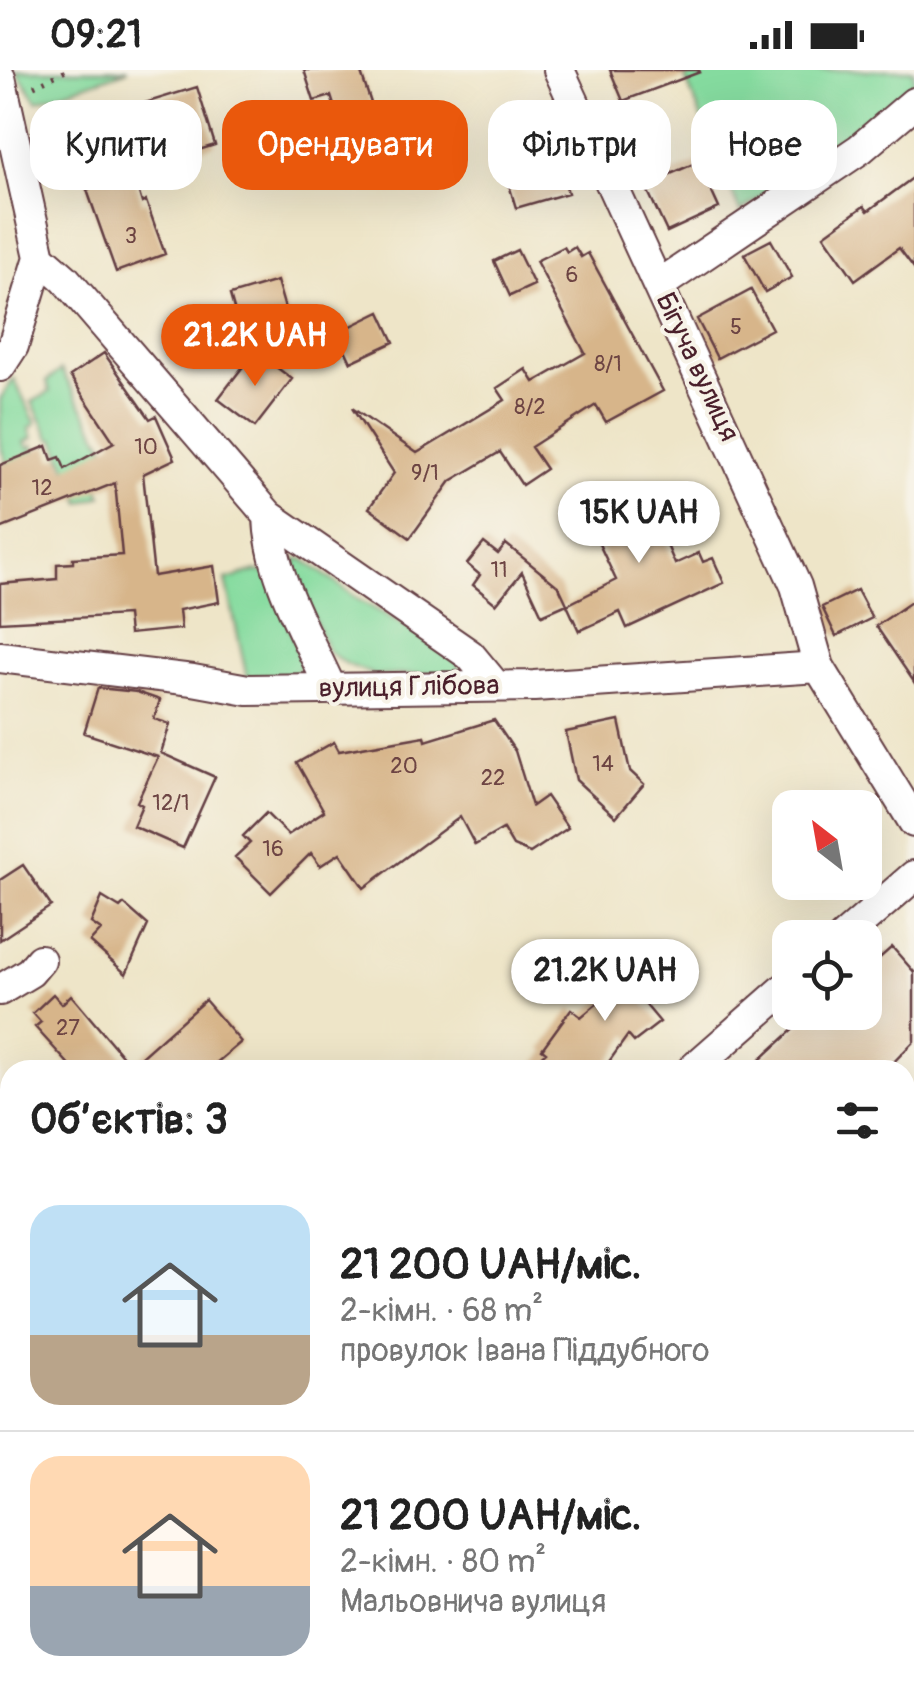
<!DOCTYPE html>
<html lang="uk">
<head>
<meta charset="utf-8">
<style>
  body { margin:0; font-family:Pangolin,sans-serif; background:#f2f2f2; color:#222; height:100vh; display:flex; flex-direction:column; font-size:38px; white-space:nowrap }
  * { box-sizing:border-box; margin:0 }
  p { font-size:32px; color:#767676 }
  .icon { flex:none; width:55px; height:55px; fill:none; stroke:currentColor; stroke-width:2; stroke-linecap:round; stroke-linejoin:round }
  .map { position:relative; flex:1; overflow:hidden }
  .drawer { position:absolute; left:0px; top:990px; width:915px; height:640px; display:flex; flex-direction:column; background:#fff; border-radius:30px 30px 0 0; box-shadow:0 10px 40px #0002 }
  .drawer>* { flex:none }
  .hud { position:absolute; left:30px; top:30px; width:855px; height:90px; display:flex; gap:20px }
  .needle { width:65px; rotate:329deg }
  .tools { position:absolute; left:772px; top:720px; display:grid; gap:20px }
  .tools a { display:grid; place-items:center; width:110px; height:110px; border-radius:20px; background:#fff; box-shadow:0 10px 40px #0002; font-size:50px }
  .price { position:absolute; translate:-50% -85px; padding:0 22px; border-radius:35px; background:#fff; color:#222; font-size:32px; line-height:65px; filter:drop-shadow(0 2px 5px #0008) }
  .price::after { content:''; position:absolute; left:50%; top:60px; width:30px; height:22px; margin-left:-15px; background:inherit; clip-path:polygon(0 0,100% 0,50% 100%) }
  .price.current { background:#ea580c; color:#fff }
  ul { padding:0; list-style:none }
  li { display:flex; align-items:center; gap:30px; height:250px; padding:0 30px }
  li+li { border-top:2px solid #e0e0e0 }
  li span { display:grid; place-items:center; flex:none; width:280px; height:200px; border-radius:30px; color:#555 }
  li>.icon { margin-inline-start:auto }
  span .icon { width:120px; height:120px; fill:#fffc; stroke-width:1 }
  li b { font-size:42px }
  h2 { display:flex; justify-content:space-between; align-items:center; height:120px; padding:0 30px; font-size:42px }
  .pill { padding:0 35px; border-radius:30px; background:#fff; box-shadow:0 10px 40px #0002; font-size:35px; line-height:90px }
  .pill.current { background:#ea580c; color:#fff }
  .status { display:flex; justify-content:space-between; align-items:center; height:70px; padding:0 50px; background:#fff; direction:ltr }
  .status svg { height:28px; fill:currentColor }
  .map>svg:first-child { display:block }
  .green { fill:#85db9f; stroke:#687d65; stroke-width:2.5 }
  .forest { fill:#6cbb86; stroke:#5b6d58; stroke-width:2.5 }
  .building { fill:#d7b58a }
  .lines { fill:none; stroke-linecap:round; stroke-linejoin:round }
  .minor-casing { stroke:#633d43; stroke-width:34 }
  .path { stroke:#633d43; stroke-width:5; stroke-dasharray:2.5 8; stroke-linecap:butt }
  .minor { stroke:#fff; stroke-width:30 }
  .labels { text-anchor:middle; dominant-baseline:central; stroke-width:8; stroke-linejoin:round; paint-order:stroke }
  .number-label { font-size:22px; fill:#6d4443 }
  .street-label { font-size:28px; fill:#4a1f2b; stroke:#f7f3e8 }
</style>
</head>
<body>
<div class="status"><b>09:21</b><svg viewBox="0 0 49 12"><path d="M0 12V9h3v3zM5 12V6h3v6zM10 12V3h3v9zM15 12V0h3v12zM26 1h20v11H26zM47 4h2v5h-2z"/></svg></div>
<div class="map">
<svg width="914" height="1630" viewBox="0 0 914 1630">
  <rect width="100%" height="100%" fill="#f7f3e8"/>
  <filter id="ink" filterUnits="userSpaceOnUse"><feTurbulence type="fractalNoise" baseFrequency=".01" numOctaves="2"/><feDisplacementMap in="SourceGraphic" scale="20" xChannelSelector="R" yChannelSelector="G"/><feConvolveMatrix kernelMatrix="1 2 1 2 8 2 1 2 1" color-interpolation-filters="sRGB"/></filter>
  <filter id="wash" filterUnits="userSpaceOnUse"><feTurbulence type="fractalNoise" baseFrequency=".0048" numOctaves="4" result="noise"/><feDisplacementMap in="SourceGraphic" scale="40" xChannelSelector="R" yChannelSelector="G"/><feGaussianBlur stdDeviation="2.25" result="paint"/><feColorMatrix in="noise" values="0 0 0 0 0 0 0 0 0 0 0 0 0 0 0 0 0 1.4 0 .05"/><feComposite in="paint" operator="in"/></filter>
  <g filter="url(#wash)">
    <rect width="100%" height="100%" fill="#eee5c8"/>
    <path class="green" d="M16,0H128L37,31Z
      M682,0H914V21L740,142Z
      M61,300L109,383L87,394L102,426L81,433L55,369L50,368L32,332L50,322L47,311Z
      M14,309L36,354L29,358L33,368L25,372L28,378L33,375L35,383L11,408L0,375V329Z
      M296,489H303L359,530L433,571L459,592L458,602L376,606L344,593L328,581L295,506Z
      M257,501L272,504L303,595L292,607L247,608L226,510Z
      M914,1029V1317L905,1324V1039Z
      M330,1620H566L556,1630H337Z"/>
    <path class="forest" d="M914,1317V1493L905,1503V1324Z
      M566,1620H777L761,1630H556Z"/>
    <g id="blocks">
      <path class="building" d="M304,0H360L383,69L358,77L354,66L345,69L331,26L314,31Z
        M610,0H699L700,2L623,31Z
        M197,17L215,75L183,85L176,63L136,75L125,39Z
        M122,66L142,133L146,131L165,184L116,202L87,120L89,119L78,78Z
        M552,69L568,123L516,138L499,81L536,70L537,73Z
        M698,92L719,138L667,162L645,115Z
        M914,107V198L899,178L855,210L824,165L864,136L868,141Z
        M771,170L792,207L765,222L744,184Z
        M564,177L567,182L575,177L581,187L588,183L663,321L606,352L596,335L531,377L546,399L522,415L500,382L451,411L410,468L369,438L394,403L352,338L417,383L505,330L497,318L526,299L534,312L585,283L536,191Z
        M517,180L534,215L510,226L494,191Z
        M277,211L292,263L245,277L230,225Z
        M751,220L772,259L717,288L697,249Z
        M380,242L394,272L351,292L337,263Z
        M255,281L292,309L255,357L218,329Z
        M104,283L150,349L156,346L175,389L143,404L154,506L214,496L219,532L179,540L181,559L129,564L127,545L0,552V514L57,509V494L73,493V488L122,485L115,413L0,459V395L47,376L52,390L60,387L65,399L114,372L70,306Z
        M642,416L675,494L699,483L703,492L713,488L724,513L627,558L620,542L579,561L567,535L616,510L584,442Z
        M484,473L498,484L506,474L559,517L567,534L542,545L522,502L496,534L473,515L480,505L467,494Z
        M857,520L872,548L836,566L822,537Z
        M914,530V612L876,556Z
        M98,618L137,622L160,630L154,649L170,654L161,683L215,707L183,778L133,756L142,735L137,732L158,687L84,663Z
        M494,650L515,681L532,736L546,726L568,758L530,783L513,776L503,759L475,775L460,747L364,818L340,783L320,796L311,783L271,823L235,787L250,773L243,766L266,743L288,765L324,741L297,693L334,672L339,681L425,666L426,671Z
        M619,651L630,701L644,714L616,747L576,710L566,662Z
        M23,795L51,836L0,870V810Z
        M102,827L120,838L124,834L148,855L126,904L90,872L101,860L91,853Z
        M667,876L676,886L640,928L660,952L634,972L628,965L603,1000H527L546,982L542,979L571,939L581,947Z
        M892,877L914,902V971L886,1000H749L812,942H865V901Z
        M53,924L62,934L71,925L131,996L205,930L241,972L208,1000H74L35,957L41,952L33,943Z"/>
    </g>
  </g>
  <g filter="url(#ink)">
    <use href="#blocks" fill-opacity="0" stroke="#633d43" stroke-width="2.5"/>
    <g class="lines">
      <defs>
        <path id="minor" d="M559,0L796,516L819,597L914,752
          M0,7L40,187L13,276L0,296
          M40,187L65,209L269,446L470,585L494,614
          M659,215L860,79L914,33
          M269,446C270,506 307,565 331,619
          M0,587L193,610L248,620L534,616L819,597
          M843,868L914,806
          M0,920L30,902L40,890
          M692,1000L790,914
          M0,1604L10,1595"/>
      </defs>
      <use href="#minor" class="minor-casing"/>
      <path class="path" d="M34,16L68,0"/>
      <use href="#minor" class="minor"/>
    </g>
  </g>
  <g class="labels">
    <g class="number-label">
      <text x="131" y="166">3</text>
      <text x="572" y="205">6</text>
      <text x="736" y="257">5</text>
      <text x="608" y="294">8/1</text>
      <text x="530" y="337">8/2</text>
      <text x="146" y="377">10</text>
      <text x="425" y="403">9/1</text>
      <text x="42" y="418">12</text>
      <text x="499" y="500">11</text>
      <text x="603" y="694">14</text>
      <text x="404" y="696">20</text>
      <text x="493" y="708">22</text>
      <text x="171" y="733">12/1</text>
      <text x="273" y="779">16</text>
      <text x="68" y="958">27</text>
    </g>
    <g class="street-label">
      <text transform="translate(697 297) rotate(65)">Бігуча вулиця</text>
      <text transform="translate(409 617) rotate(-1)">вулиця Глібова</text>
    </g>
  </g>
</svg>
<div class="tools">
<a><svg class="needle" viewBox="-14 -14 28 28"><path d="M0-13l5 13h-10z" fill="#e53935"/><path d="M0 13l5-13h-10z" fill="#767676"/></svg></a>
<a><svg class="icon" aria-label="locate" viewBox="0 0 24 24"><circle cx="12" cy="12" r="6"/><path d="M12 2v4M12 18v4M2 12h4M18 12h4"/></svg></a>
</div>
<b class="price current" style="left:255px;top:319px">21.2K UAH</b>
<b class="price" style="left:639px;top:496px">15K UAH</b>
<b class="price" style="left:605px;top:954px">21.2K UAH</b>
<div class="hud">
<a class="pill">Купити</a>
<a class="pill current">Орендувати</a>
<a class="pill">Фільтри</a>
<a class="pill">Нове</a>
</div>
<section class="drawer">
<h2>Об’єктів: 3<svg class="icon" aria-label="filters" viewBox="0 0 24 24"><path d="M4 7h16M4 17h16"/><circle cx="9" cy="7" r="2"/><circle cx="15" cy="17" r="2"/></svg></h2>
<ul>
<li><span style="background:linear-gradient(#bfe0f5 65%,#b9a48a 0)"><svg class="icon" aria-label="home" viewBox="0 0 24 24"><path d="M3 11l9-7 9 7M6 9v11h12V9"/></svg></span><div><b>21 200 UAH/міс.</b><p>2-кімн. · 68 m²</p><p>провулок Івана Піддубного</p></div></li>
<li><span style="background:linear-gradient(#ffd9b3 65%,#9aa5b1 0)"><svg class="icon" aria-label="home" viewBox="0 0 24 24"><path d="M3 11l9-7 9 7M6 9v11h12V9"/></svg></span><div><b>21 200 UAH/міс.</b><p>2-кімн. · 80 m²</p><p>Мальовнича вулиця</p></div></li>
</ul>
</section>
</div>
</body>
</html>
